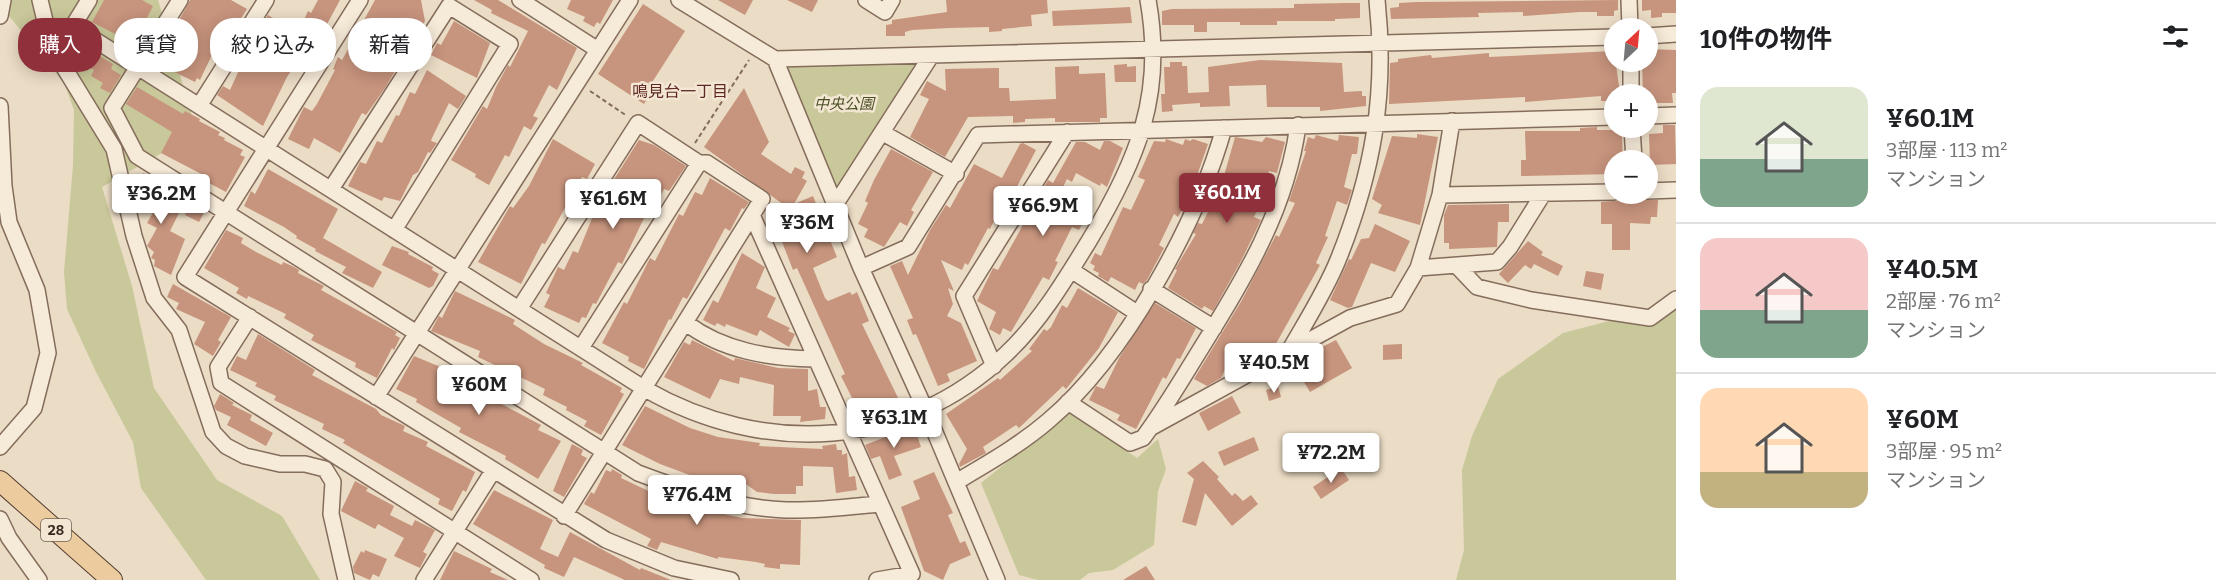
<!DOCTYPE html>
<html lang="ja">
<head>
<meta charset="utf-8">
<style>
  body { margin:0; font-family:Bitter,"Noto Sans JP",serif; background:#f2f2f2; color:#202124; height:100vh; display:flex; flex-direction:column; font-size:22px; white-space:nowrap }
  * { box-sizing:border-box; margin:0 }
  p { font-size:20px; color:#757577 }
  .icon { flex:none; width:33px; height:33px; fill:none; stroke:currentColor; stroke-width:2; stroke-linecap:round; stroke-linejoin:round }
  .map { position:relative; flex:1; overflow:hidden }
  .details { display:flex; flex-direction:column; background:#fff; width:540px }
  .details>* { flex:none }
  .top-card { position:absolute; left:18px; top:18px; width:570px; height:54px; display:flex; gap:12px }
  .needle { width:39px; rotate:26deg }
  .tools { position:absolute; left:1604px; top:18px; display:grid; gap:12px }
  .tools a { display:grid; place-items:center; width:54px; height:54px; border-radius:50%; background:#fff; box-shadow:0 3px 15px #0003; font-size:30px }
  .price { position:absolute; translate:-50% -51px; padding:0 14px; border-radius:6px; background:#fff; color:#222; font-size:20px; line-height:39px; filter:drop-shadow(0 2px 3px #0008) }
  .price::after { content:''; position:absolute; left:50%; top:36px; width:18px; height:14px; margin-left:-9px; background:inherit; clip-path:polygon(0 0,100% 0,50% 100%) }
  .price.on { background:#8f303b; color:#fff }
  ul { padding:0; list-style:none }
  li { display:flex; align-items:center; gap:18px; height:150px; padding:0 24px }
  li+li { border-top:2px solid #e0e0e0 }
  li span { display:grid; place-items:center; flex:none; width:168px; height:120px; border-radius:18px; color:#555 }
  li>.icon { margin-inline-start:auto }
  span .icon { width:72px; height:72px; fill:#fffc; stroke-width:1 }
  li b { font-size:26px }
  h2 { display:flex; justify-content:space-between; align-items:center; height:72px; padding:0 24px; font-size:26px }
  .tag { padding:0 21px; border-radius:24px; background:#fff; box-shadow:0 3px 15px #0003; font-size:21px; line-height:54px }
  .tag.on { background:#8f303b; color:#fff }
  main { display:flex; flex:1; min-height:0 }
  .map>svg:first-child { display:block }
  .green { fill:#c8c89a }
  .building { fill:#c7947d }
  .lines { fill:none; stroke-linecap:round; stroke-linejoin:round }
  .minor-casing { stroke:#856d5c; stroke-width:18 }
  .major-casing { stroke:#533d30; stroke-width:22 }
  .path { stroke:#856d5c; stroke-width:2; stroke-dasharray:4.5 3; stroke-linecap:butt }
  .minor { stroke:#f6ead8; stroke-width:15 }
  .major { stroke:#eccc9f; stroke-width:20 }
  .labels { text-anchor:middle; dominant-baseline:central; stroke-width:5; stroke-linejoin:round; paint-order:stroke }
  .shield { fill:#f3e7d4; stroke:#6f6155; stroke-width:1.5 }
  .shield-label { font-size:14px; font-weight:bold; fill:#36281f }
  .park-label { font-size:15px; font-style:italic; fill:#4b5127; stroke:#f3e7d4 }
  .neighbourhood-label { font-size:16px; fill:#5f2822; stroke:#f3e7d4 }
</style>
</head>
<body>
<main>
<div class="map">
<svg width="1676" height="580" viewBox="0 0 1676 580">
  <rect width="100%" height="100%" fill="#ebdcc5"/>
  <path class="green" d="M0,0H158L197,133L102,187L132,286L154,388L217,480L282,516L320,580H206L141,488L133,442L96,372L67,309L64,272L73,165L74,110L64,83L0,5Z
    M931,56L835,205L775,59Z
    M1676,300V580H1456L1464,550L1462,470L1472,436L1498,379L1563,333L1655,309Z
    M1069,412L1137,458L1158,439L1166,469L1158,491L1154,545L1113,570L1089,573L1080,580H1038L1019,575L981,483Z"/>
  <path class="building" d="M104,0H142L153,6L132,47L117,39L119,36L92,22Z
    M190,0H231L247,9L240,20L236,18L227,37L222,34L200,80L197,78L195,82L160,65L173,38L170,37Z
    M318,0H340L326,26L323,24L303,54L294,72L291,71L287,77L263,126L217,95L223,86L230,90L254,37L268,15L298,33L308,11L311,13Z
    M375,0H421L425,21L385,88L366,115L362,113L340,153L314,138L309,149L288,139L304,107L312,111L317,104L335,70L333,69L338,57L342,60Z
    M474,0H498L577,48L557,90L549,85L533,116L538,118L531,130L524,126L509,157L505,155L489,185L475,177L476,174L451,160L483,106L487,109L496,87L508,65L510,67L528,31L491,13L492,10Z
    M571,0H613L600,24L597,22L594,27L583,21L585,17L567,9Z
    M718,0H753L745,15Z
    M787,0H818L812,12Z
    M946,0H1047L1048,13L1031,15L1032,26L1002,29V31L989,32V27L949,28L912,30L905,32V36H886V25L892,24V20L947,12Z
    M1618,0V10L1614,11V16H1597V12H1580L1523,16V12L1478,13L1479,17L1391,19L1390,8L1399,7V3L1417,2Z
    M1642,0H1676V13H1662V17L1651,18V10L1642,11Z
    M1347,3H1360V18L1335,19V21H1277V25H1240V22H1207V32H1194V25H1162V11L1172,9L1294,8V4Z
    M643,4L685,31L651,84L655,86L644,104L598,74Z
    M1130,7L1132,23L1053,26L1052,11Z
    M454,21L490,43L477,78L431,55L437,43L441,45Z
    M81,45L113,64L111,69L121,75L110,93L100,88L103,83L91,76L94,70L74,58Z
    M1647,49L1676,50V93H1672L1673,103H1653V98L1643,94L1642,62H1647Z
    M1614,51L1619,86L1618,94H1614V101H1601V96L1525,102V97L1389,104L1390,63L1398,62V59L1431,55L1432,58L1489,53V57Z
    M1260,60L1342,63L1344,92L1362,91V96H1366V106L1320,111V107H1267L1266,85L1229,86L1230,106L1200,107V103L1172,105L1173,111L1162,112L1161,94H1165L1164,67H1170V62H1182V66H1187L1188,93L1209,92L1208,67Z
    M1127,64V67L1136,66V82H1115L1114,65Z
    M1079,66V74L1105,73L1107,118H1100V122H1055V118L1025,119V122L1013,123V116L968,117L945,157L910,137L929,99L920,95L927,81L946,91L945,69L999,68V88H1009L1010,101L1056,99L1055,67Z
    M427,70L466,96L458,109L449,103L432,138L431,141L437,143L430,153L428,152L418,172L413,175L400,201L384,197L382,201L348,186L360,162L366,164L377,141L382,143L396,115L399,116L410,92L415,94Z
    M137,87L183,114L185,111L200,119L199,121L220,132L218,135L225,138L224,140L243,150L240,155L245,157L226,192L207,182L209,178L161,153L172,132L126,104Z
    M744,88L769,142L761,154L791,174L795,167L805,172L802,178L807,181L794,204L813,196L823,221L826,220L831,231L827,233L837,257L813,268L825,298L828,301L850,292L852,295L857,292L869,321L862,324L901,404L888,410L886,406L861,418L860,414L856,416L849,402L853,400L841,376L845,374L797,268L793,270L770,211L784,205L704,147Z
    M1663,125H1675L1676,164L1650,165L1649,134L1663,133Z
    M1597,127V130H1619V135H1622L1623,160H1614V174L1521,176V160H1526L1525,131H1580V128Z
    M1417,134L1438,137L1420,225L1378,213L1382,205L1372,199L1392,136L1417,138Z
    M1316,135L1338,141L1339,135L1359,137L1357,154H1352L1344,187L1352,190L1347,205L1337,201L1325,236L1328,237L1316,263L1320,265L1273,349L1264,344L1258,358L1253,360L1232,354L1221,378L1207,386L1194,379L1242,300L1276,235L1279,237L1295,203L1289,201L1306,151H1304L1308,137L1314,139Z
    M1235,137L1262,142L1266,137L1285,142L1277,173L1269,171L1262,192L1265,193L1254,217L1261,220L1241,261L1213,311L1204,306L1202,309L1168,288L1177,270L1175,269L1196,234L1193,233L1198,223L1202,224L1216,196L1213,195L1219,182L1222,183Z
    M553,139L595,164L587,179L582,177L545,244L542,243L521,284L478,262L510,206L513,208L529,186Z
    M1166,139L1183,145L1185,139L1190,141L1193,139L1208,144L1192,190L1178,217L1174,214L1159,245L1164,248L1147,280L1143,284L1139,282L1135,290L1111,277L1108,282L1098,276L1099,273L1093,270L1095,266L1090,263L1095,253L1101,256L1123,207L1131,210L1145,180L1138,177L1154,141L1165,142Z
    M639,140L654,145L686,166L669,191L664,189L649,218L645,216L622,264L618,262L596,304L593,303L586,318L582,317L579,323L544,307L550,295L546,293L558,267L564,270L573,251L578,253L597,206Z
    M1104,141H1110L1123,148L1107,187L1101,183L1100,186L1076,173L1072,182L1067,179L1055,203L1085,218L1079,230L1072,227L1055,261L1058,262L1049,280L1043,277L1011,332L1003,328L1000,335L989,329L996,312L977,301L993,268L998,270L1048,180L1053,183L1076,142H1085L1100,150Z
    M1023,143L1036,150L1007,206L996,222L994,221L990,229L988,228L968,265L965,263L962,270L941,260L954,291L948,288L953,304L947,316L961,323L977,361L947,374L950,381L938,386L916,334L913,335L907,320L913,318L890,266L902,261L908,275L930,230L946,205L950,208L974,164L1002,178L1020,144Z
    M891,149L933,172L911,210L914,212L907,226L900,222L884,247L864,237L868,229L858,224L868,203L865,201L874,180Z
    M268,169L338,209L323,238L382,272L373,288L342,273L346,267L315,251L316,249L296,238L297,236L284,227L244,206L251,191L255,194Z
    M143,173L161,183L156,193L182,207L170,231L185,239L171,275L154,266L155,260L151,258L154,252L147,246L157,228L147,223L157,206L135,196L134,192Z
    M710,178L749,202L744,209L742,208L730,231L725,228L687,299L683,297L671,320L669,319L644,369L628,361L629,357L602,343L624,302L627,304L650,258L655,261L679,214L683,216L695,192L702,195Z
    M1625,200H1658L1657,217H1651L1650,224L1630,223V250H1612V224H1601V202Z
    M191,202L205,211L199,222L185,215Z
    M1509,204V222H1498L1497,247L1449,249V243H1444V215L1448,205Z
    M1375,224L1410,241L1395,272L1371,263L1352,307L1348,308L1330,300L1349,259L1351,260L1361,239L1369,238Z
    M226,230L243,238L241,243L256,252L282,265L283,262L294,267L299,270L298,273L324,286L321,290L397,332L395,335L400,338L394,350L392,348L377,378L355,367L356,363L311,340L314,335L284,318L286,314L248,296L247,299L236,293L239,288L204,268Z
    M1528,241L1543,252L1541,255L1563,266L1558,276L1534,264L1531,269L1525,265L1508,283L1499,274Z
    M392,246L409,252L408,254L433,267L432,270L439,274L433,286L429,288L382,265Z
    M742,253L765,267L756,288L776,298L767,317L790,328L788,331L795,334L789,347L760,330L757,336L726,324L725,327L717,323L715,326L703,320L713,300L718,303Z
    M1586,271L1604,274L1601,290L1583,286Z
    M173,284L231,317L218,340L221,342L213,356L194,344L205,322L176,309L179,303L167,297Z
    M1078,288L1118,312L1099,348L1066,389L1063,386L1019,428L1016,425L983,447L986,453L960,467L959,464L967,449L946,414L998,378L1000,380L1032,351L1029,349L1044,329L1047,331L1051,327L1062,305L1067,308Z
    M455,291L515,320L513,324L544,344L583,363L581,365L622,388L620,392L624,394L601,435L584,426L587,421L566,410L567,407L543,395L545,389L478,357L480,351L431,331L439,316L442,318Z
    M1155,303L1196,328L1180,359L1177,358L1166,379L1163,377L1136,429L1117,420L1120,415L1089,400L1096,386L1104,389L1119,358Z
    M258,334L315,370L312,375L376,409L381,415L405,426L403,431L428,442L426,446L475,472L466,492L463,490L452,511L438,504L440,499L343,443L345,440L322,429L324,424L274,400L276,396L255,386L257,383L230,370L237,356L246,360Z
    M692,340L734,361L735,358L778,368L808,369V391L817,389L820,407H826L825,419L800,422L801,416H773L774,385L740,377L739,384L720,379L710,399L664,377L684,342L690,345Z
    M1336,340L1352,368L1310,392L1292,362Z
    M1402,344V359L1383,360V345Z
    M414,356L455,373L491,395L490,398L541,425L538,430L561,441L538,479L505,459L506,456L459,432L461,428L416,402L417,399L396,389Z
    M1278,386L1281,397L1269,401L1266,390Z
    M220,394L234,403L232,405L252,415L250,420L273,433L266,446L227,425L231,417L216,410L214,406Z
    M1232,396L1241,413L1208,431L1199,413Z
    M645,406L690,428L718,437L760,443L759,446L823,449L822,446L836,444L837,450H842V455L847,453L849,477L855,476L857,490L836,493L833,467L803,466V486H796V494H774L757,492L736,477L735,486L703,480L660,464L622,445Z
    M914,426L921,447L894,456L902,475L889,480L880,456L871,459L865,445Z
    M1254,437L1259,450L1224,466L1218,452Z
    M572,444L583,450L581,455L587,458L564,497L553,491Z
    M1203,461L1219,477L1217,479L1232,496L1235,493L1243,501L1251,495L1258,504L1232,526L1205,493L1196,526L1182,522L1194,479L1187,473Z
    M1341,468L1349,480L1321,499L1313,487Z
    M612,469L622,475L621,478L678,505L679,501L696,506V508L742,518L801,520L800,565L780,564V569L764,567L765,564L756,562L718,557V559L661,542L657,550L647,546L651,539L584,504L591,492L594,494L606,470L611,472Z
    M934,472L953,513L948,515L960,543L965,541L971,555L950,564L943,580L924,571L901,507L920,499L913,481Z
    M355,481L368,488L366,491L394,506L390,515L412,526L415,520L435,530L423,552L427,554L420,568L394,556L404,538L378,524L375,529L341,511Z
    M494,490L553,520L540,549L558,557L570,532L640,570L641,568L671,580H625L574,557L564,577L544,568L545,565L473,524Z
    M365,550L387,559L379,577L373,574L370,580L354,573L353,567L361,551L364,553Z
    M454,551L492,569L490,572L508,580H440Z
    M1146,566L1155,580H1123Z"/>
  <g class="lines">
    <defs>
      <path id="minor" d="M40,0L51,46L114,149L134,236L154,298L179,330L213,432L226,446L245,456L280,464H305L325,469L333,482L331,514L346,580
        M89,0L73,26L645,389C764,457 905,450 1006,354C1040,322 1065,280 1089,241C1137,161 1165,95 1148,0
        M180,0L112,108L137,156L638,473C686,491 734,508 786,510C817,511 848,507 879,504
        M360,0L185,277L606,540L674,568L731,580
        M520,0L598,50
        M679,0L775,59L1614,37
        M866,0L885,12L892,0
        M1629,0L1630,28
        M0,16L3,0
        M1647,36L1676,34
        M775,59L861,268L926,411L997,580
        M1631,62V94
        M0,106L4,186L9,222L37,290L48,353L34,408L0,447
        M199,106L266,0
        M1647,116L1676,115
        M1632,128L1634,160
        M883,133L956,174
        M331,189L449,6L510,44L394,230
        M1647,191L1676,190
        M1440,195L1614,192
        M835,205L931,56
        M752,215L912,574L877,580
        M1458,267L1477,287L1531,300L1650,318L1676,299
        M861,268L908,247L978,135L1614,117
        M1418,268L1497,262L1510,247L1543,194
        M1071,270L1137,313
        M1151,289L1214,328
        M519,309L638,123L699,163L581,348
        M250,317L218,367L221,383L531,580
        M686,323C723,351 769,358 814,359
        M1288,353C1305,323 1325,292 1338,260C1373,173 1387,94 1377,0
        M994,366L964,296L1067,132
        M376,397L630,0
        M1068,402L1130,443L1143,438C1164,410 1182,379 1200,350C1244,279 1287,209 1298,125
        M1152,427L1350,318L1397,304L1418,268L1440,195L1452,121
        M956,482C988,463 1020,445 1048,421C1124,357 1197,224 1224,128
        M564,516L762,199L707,163H699
        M0,519L9,538L39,580
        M424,580L493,471"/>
      <path id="major" d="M0,481L112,580"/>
    </defs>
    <use href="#minor" class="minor-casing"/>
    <use href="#major" class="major-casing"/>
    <path class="path" d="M590,91L627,116
      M695,143L749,60"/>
    <use href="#minor" class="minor"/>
    <use href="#major" class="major"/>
  </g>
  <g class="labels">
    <rect class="shield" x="41" y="519" width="30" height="22" rx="4.5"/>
    <g class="shield-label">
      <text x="56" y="530">28</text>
    </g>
    <g class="park-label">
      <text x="844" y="104">中央公園</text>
    </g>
    <g class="neighbourhood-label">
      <text x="680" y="91">鳴見台一丁目</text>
    </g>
  </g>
</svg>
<div class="tools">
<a><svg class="needle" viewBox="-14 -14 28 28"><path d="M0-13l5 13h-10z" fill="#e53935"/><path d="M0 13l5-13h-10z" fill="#757577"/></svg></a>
<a>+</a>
<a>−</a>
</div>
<b class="price on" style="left:1227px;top:224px">¥60.1M</b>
<b class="price" style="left:161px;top:225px">¥36.2M</b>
<b class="price" style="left:613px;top:230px">¥61.6M</b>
<b class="price" style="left:1043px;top:237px">¥66.9M</b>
<b class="price" style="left:807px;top:254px">¥36M</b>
<b class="price" style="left:1274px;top:394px">¥40.5M</b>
<b class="price" style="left:479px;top:416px">¥60M</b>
<b class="price" style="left:894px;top:449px">¥63.1M</b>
<b class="price" style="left:1331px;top:484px">¥72.2M</b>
<b class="price" style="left:697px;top:526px">¥76.4M</b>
<div class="top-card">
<a class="tag on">購入</a>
<a class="tag">賃貸</a>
<a class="tag">絞り込み</a>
<a class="tag">新着</a>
</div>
</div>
<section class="details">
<h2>10件の物件<svg class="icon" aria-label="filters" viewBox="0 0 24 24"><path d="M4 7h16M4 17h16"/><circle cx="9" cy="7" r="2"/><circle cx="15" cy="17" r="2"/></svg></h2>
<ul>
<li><span style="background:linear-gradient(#dfe7d0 60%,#7fa58c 0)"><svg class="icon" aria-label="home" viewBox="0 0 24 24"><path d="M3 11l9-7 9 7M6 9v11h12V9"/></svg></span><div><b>¥60.1M</b><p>3部屋 · 113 m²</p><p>マンション</p></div></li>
<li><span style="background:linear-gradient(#f6c9c9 60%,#7fa58c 0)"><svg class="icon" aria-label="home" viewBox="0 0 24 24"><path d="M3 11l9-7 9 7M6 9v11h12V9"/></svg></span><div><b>¥40.5M</b><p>2部屋 · 76 m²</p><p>マンション</p></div></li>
<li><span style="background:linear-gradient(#ffd9b3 70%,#c2b280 0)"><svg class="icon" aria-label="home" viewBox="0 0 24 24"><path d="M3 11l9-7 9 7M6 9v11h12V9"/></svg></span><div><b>¥60M</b><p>3部屋 · 95 m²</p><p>マンション</p></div></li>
</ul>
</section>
</main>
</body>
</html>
